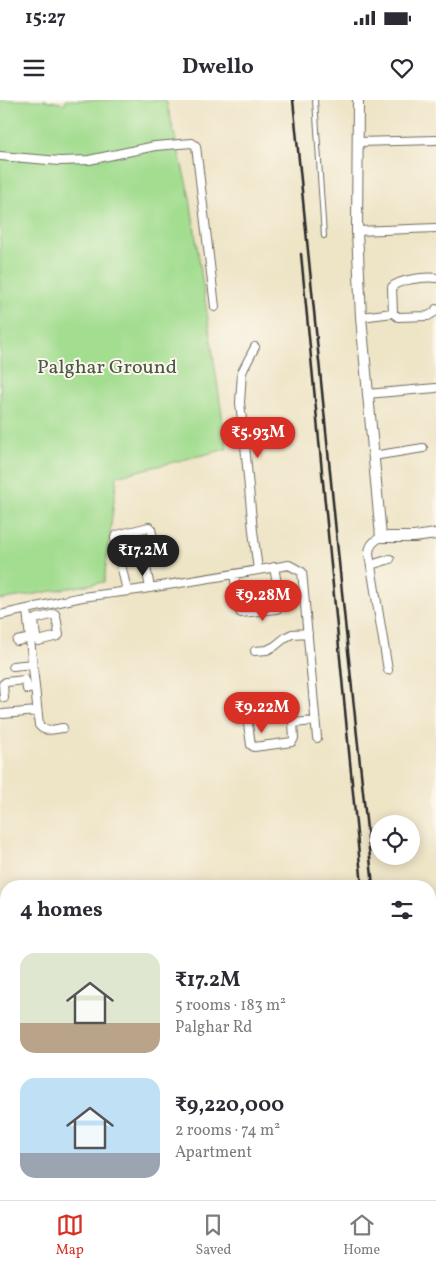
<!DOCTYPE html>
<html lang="en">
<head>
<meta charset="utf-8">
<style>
  body { margin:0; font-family:Vollkorn,serif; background:#f2f2f3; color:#2b2b33; height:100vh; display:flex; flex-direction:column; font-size:19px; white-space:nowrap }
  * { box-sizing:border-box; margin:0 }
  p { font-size:16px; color:#7c7c81 }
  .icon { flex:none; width:28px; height:28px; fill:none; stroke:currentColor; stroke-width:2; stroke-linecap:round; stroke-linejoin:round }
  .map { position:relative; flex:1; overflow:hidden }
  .details { position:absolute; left:0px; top:780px; width:436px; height:320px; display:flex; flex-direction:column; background:#fff; border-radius:20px 20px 0 0; box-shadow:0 2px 12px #0003 }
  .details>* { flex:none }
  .controls { position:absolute; left:370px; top:715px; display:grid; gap:10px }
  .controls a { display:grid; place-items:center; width:50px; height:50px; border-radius:50%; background:#fff; box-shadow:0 2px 12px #0003; font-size:25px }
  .price { position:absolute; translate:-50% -42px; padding:0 11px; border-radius:18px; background:#d93025; color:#fff; font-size:16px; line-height:32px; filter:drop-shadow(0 1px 2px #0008) }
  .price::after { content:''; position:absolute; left:50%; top:30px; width:15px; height:11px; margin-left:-8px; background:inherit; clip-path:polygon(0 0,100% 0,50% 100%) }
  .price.selected { background:#222; color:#fff }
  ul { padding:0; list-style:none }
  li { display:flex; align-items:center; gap:15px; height:125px; padding:0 20px }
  li span { display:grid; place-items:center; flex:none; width:140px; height:100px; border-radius:15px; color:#555 }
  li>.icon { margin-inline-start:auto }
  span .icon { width:60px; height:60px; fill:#fffc; stroke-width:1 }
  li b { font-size:21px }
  h2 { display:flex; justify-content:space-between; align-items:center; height:60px; padding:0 20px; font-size:21px }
  .status { display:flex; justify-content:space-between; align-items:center; height:35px; padding:0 25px; background:#fff; direction:ltr }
  .status svg { height:14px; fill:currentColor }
  header { display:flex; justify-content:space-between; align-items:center; height:65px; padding:0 20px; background:#fff; font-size:22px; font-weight:700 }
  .tab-bar { display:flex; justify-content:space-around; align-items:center; height:70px; border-top:1px solid #e1e1e2; background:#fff; font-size:14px; color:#7c7c81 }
  .tab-bar a { display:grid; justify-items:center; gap:2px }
  .tab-bar .selected { color:#d93025 }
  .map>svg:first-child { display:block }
  .green { fill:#a3dd90; stroke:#67845e }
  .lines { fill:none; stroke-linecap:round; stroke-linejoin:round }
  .service-casing { stroke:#6f6c61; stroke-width:6 }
  .minor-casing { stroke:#6f6c61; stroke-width:10 }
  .tertiary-casing { stroke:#6f6c61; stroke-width:12 }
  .trunk-casing { stroke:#6f6c61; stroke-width:16 }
  .service { stroke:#fff; stroke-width:4 }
  .minor { stroke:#fff; stroke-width:8 }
  .tertiary { stroke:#fff; stroke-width:10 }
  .trunk { stroke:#edc569; stroke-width:14 }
  .rail { stroke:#2b2b2b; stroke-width:2.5 }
  .labels { text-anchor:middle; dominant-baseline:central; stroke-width:4; stroke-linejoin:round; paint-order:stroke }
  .park-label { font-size:20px; fill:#495844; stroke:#fbf7ec }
</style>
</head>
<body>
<div class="status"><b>15:27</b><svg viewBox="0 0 49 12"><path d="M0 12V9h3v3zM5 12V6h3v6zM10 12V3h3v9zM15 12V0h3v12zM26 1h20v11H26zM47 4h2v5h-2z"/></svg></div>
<header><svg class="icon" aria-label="menu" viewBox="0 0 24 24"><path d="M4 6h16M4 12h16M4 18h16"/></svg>Dwello<svg class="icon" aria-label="heart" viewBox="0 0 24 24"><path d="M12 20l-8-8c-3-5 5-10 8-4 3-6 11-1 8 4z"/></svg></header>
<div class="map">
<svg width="436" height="1100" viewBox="0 0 436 1100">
  <rect width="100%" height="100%" fill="#fbf7ec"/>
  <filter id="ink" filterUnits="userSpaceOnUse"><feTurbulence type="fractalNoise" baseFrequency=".02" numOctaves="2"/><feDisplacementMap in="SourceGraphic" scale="10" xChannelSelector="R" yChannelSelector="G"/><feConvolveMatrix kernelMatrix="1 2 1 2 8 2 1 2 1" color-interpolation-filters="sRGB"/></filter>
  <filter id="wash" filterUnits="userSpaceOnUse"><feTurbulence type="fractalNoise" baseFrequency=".0096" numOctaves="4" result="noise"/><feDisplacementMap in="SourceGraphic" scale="20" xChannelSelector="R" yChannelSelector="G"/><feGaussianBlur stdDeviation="1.12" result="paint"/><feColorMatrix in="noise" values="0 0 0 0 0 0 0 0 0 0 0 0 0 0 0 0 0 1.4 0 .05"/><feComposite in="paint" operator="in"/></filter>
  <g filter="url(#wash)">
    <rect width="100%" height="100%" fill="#eee4c6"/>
    <path class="green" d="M0,0H45L65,4L66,0H166L190,98L227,349L117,376L104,482L0,500Z"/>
  </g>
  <g filter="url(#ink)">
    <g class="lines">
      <defs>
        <path id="service" d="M315,0L324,136"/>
        <path id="minor" d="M358,42L436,40
          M0,56L60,61L89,60L155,46L192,43L196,46L215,207
          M357,131L436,128
          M436,178C426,176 398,180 392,187L393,213L398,217L428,216L435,212L436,209
          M361,217L393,213
          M255,247L242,272L240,303L245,345L253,431L258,470
          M367,294L436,288
          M373,356L423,348
          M381,437C374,441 369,445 369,454L388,570
          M371,465L390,459
          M234,474L240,512L241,513L276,509L279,508L281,506L274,467
          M127,491L115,438L117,435L149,427L151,429L153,438L142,443V446L150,488
          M27,510L39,625C45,633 54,629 63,628
          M0,515L82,497L137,490L289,465L302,472L303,482L317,638
          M17,541L36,537L38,541L58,536L59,535L56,516L55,514L35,519L34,521L36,537
          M255,551L267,550L275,546L286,537L292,534L308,533
          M13,566L32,564
          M4,598L3,584L6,582L25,580L26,582L27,589L35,588
          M3,614L37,611
          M293,623L289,608L285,606L249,614L247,617L251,645L254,647L292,642L294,638L293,623L315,621
          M432,861L436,860
          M0,868H6
          M430,885L436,889
          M0,890L6,891
          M306,1094L307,1100"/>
        <path id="tertiary" d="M358,0L357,131L361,217L381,437H414L436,434"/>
        <path id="trunk" d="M0,878H6
          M430,879H436"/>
      </defs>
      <use href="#service" class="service-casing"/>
      <use href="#minor" class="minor-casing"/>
      <use href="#tertiary" class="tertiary-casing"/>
      <use href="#trunk" class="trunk-casing"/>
      <use href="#service" class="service"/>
      <use href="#minor" class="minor"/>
      <use href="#tertiary" class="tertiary"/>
      <use href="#trunk" class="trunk"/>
      <path class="rail" d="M293,0L346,532L373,786
        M301,154L362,786
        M392,1094V1100
        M407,1094V1100"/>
    </g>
  </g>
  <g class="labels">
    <g class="park-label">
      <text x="107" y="268">Palghar Ground</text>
    </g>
  </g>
</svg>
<div class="controls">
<a><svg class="icon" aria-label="locate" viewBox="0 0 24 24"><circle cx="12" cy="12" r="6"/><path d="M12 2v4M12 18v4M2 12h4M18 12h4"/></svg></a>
</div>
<b class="price" style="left:258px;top:359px">₹5.93M</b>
<b class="price selected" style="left:143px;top:477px">₹17.2M</b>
<b class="price" style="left:263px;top:522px">₹9.28M</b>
<b class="price" style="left:262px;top:634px">₹9.22M</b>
<section class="details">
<h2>4 homes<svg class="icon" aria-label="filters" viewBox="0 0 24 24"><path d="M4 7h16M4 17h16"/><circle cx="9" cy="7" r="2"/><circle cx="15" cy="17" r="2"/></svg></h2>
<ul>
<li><span style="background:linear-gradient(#dfe7d0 70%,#b9a48a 0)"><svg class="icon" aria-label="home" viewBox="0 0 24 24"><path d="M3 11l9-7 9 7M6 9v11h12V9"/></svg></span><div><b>₹17.2M</b><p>5 rooms · 183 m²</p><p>Palghar Rd</p></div></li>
<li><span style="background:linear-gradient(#bfe0f5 75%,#9aa5b1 0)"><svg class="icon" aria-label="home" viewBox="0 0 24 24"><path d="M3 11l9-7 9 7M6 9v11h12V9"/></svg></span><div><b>₹9,220,000</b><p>2 rooms · 74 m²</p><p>Apartment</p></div></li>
</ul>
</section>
</div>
<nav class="tab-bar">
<a class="selected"><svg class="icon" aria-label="map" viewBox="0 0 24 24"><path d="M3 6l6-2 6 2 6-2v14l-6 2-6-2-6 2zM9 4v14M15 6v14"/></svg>Map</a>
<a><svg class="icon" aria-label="saved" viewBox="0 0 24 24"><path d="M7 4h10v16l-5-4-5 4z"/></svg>Saved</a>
<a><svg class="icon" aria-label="home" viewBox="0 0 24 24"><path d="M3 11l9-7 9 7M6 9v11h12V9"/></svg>Home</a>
</nav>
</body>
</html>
